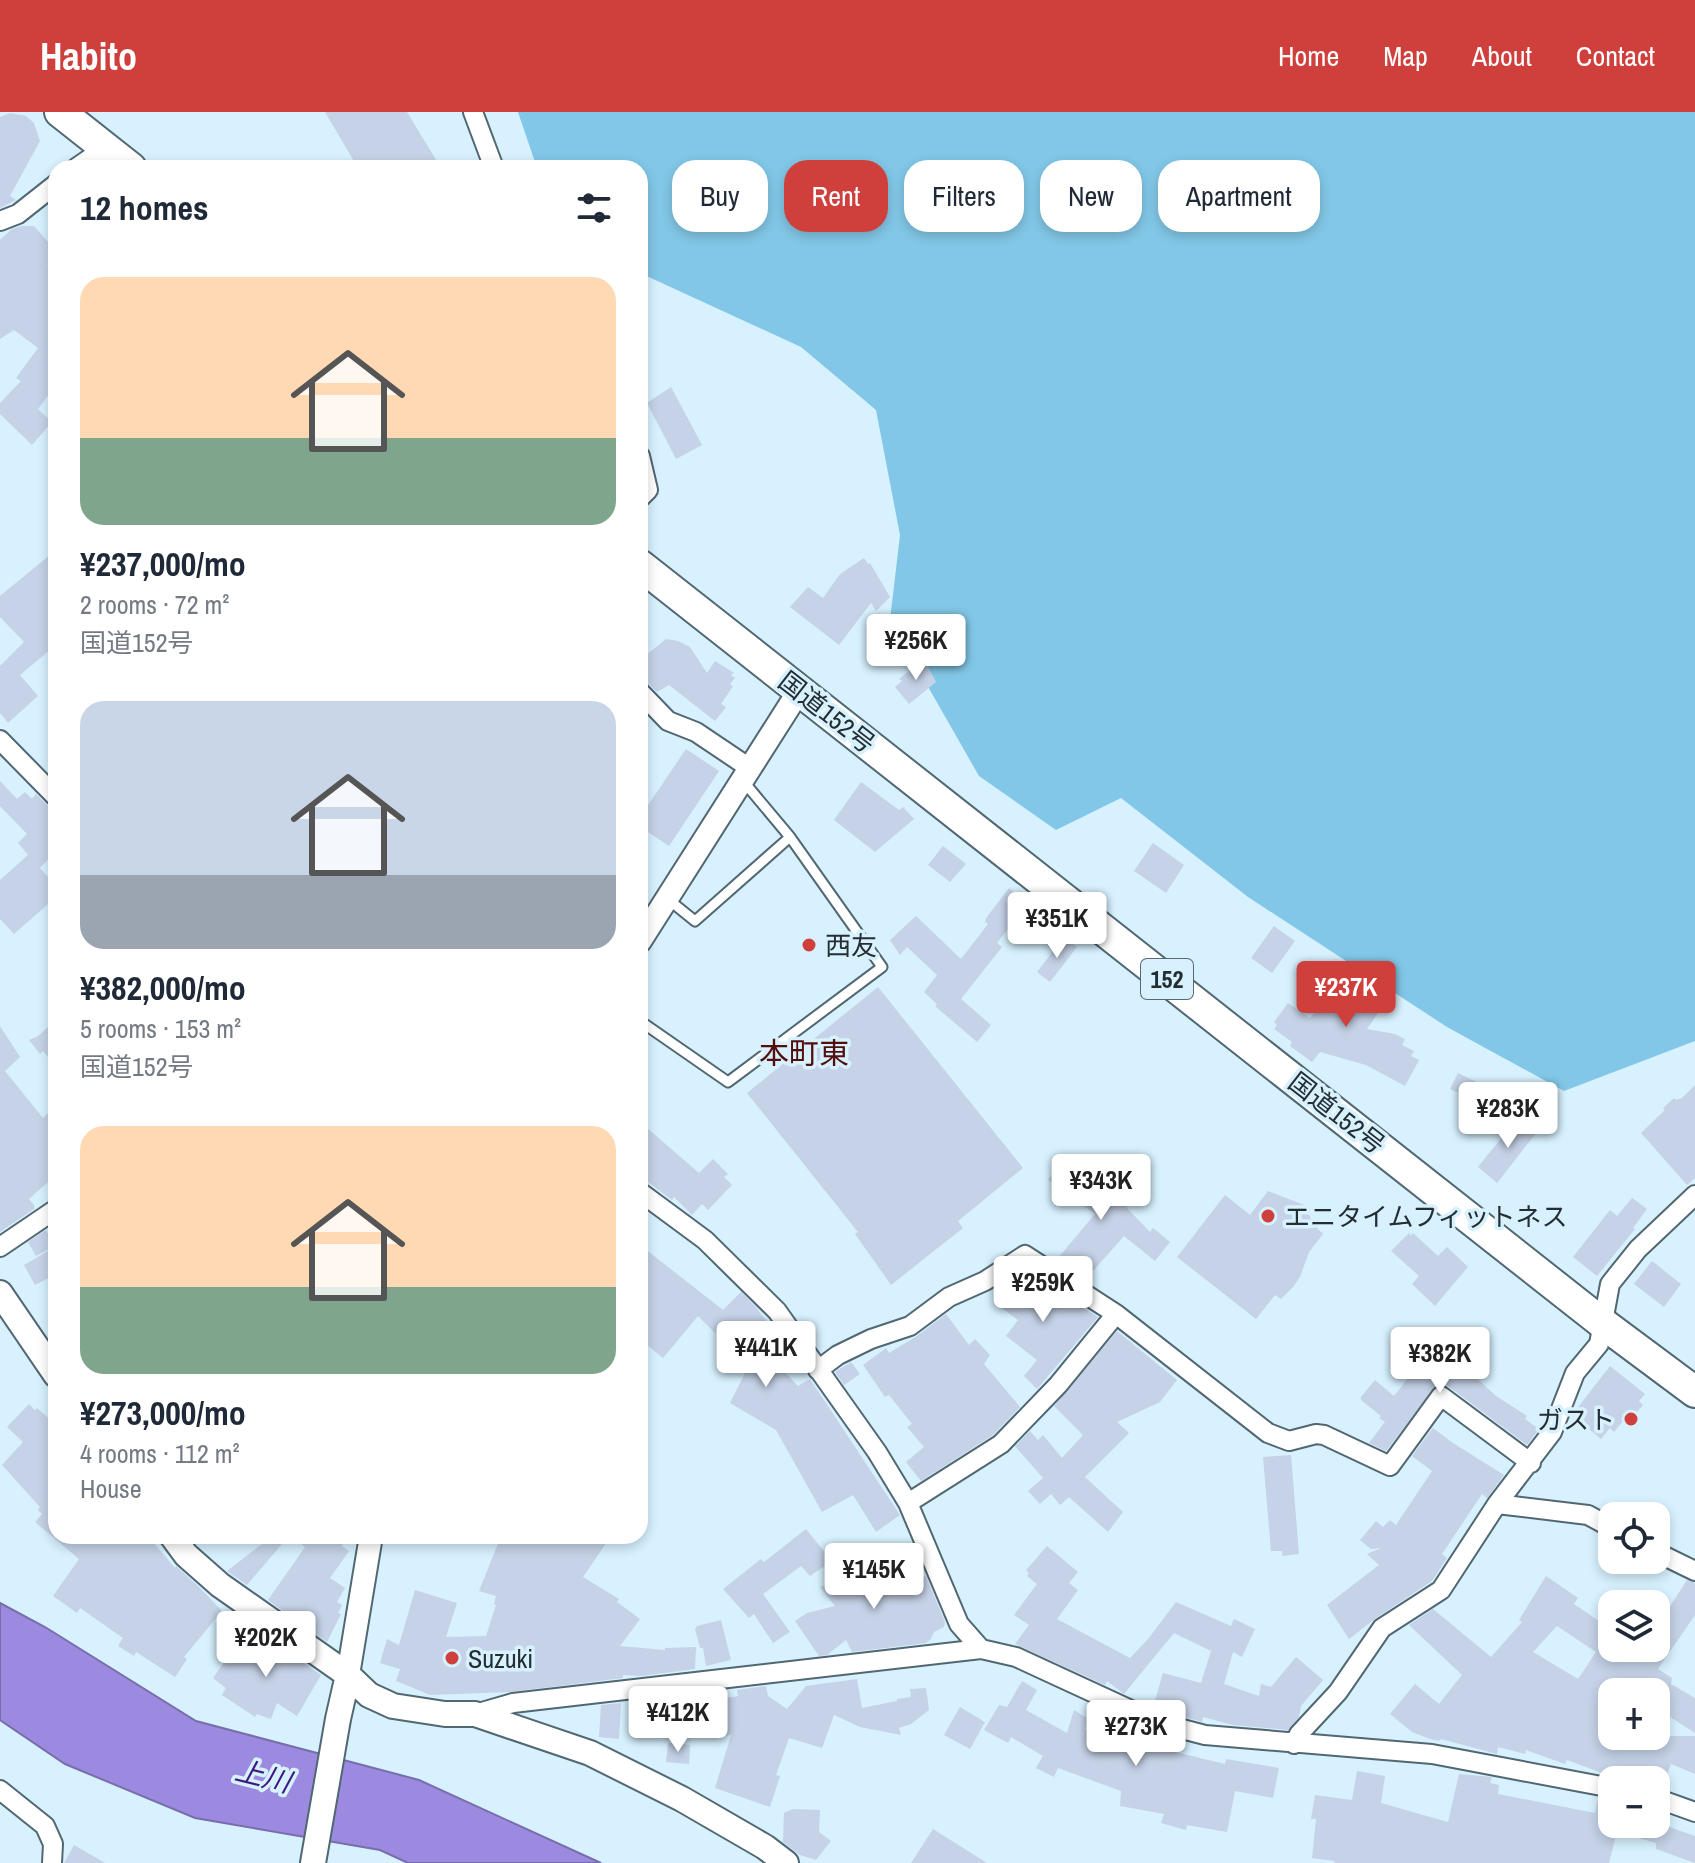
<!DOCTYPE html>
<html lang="en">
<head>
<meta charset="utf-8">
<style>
  body { margin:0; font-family:"Archivo Narrow","Noto Sans JP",sans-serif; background:#f2f2f3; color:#1f2937; height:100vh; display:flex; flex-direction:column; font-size:30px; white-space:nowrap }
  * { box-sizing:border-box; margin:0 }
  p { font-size:26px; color:#747a83 }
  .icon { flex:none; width:44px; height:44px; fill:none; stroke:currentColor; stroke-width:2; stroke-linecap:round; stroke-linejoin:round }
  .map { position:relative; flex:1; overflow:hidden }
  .details { position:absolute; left:48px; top:48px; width:600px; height:1384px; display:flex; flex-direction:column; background:#fff; border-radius:24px; box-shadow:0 4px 12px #0003 }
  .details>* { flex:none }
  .guide { position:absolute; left:672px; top:48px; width:760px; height:72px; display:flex; gap:16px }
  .fabs { position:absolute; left:1598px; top:1390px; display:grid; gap:16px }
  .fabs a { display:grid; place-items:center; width:72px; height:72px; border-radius:16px; background:#fff; box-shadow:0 4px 12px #0003; font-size:40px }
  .price { position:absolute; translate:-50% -68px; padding:0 18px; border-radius:8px; background:#fff; color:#222; font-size:26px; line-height:52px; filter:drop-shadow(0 2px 4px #0008) }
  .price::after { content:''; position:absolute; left:50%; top:48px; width:24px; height:18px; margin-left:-12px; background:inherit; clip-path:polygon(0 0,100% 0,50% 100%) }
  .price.active { background:#cf403d; color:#fff }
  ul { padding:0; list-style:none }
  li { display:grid; align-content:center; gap:16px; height:424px; padding:0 32px }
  li span { display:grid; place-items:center; height:248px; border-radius:24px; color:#555 }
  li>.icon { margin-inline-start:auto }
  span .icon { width:144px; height:144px; fill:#fffc; stroke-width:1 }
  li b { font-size:34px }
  h2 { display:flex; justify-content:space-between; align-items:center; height:96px; padding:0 32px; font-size:34px }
  .tag { padding:0 28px; border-radius:24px; background:#fff; box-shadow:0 4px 12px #0003; font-size:28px; line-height:72px }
  .tag.active { background:#cf403d; color:#fff }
  header { display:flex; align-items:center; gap:48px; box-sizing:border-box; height:112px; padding:0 40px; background:#cf403d; color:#fff }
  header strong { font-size:38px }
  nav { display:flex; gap:44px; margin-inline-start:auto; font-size:28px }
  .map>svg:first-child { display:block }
  .green { fill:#82c7e7 }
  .water { fill:#9c8ae0; stroke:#786eac; stroke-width:2 }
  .building { fill:#c5d2e7; fill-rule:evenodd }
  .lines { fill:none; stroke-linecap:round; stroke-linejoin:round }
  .service-casing { stroke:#516772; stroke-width:13 }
  .minor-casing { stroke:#516772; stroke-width:22 }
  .tertiary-casing { stroke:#516772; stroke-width:26 }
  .secondary-casing { stroke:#516772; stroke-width:28 }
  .trunk-casing { stroke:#516772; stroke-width:34 }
  .service { stroke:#fff; stroke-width:9 }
  .minor { stroke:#fff; stroke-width:18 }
  .tertiary { stroke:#fff; stroke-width:22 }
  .secondary { stroke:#fff; stroke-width:24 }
  .trunk { stroke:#fff; stroke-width:30 }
  .poi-dot { fill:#cf403d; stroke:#d7f1fe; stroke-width:3 }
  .labels { text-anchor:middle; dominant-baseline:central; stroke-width:7; stroke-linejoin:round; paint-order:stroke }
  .shield { fill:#d7f1fe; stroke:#5a686f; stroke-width:2 }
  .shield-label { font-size:24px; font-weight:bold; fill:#242d32 }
  .street-label { font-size:26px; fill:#242d32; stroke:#d7f1fe }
  .poi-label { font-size:26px; fill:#242d32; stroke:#d7f1fe; text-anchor:start }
  .water-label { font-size:28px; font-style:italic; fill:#3e197f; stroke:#d7f1fe }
  .quarter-label { font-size:30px; fill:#520d0d; stroke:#d7f1fe }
</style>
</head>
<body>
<header>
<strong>Habito</strong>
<nav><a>Home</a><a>Map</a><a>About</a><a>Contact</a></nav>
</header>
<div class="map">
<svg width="1695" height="1751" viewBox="0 0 1695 1751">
  <rect width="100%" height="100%" fill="#d7f1fe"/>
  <path class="green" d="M518,0H1695V929L1564,979L1447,915L1248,785L1121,686L1056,718L979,664L890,508L900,423L876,298L801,235L640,161V56H537Z"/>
  <path class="water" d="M0,1491L45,1515L196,1609L419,1668L601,1751H408L380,1738L195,1706L65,1652L0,1608Z"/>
  <path class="building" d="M325,0H407L441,56H358Z
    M10,1L26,4L34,11L40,29L10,84L16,88L0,96V5Z
    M22,114H34L56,139V147L47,154L56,165V178L52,182L56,186V273L38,297L52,310L32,333L0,302V291L21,269L16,266L38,236L14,218L0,227V128L12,117Z
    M671,275L702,333L676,347L647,291Z
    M56,438V533L20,563L38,584L8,611L0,601V554L24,530L0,505V484Z
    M864,446L868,452L870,451L890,485L876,499L871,491L839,533L790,495L808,475L823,486L840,462Z
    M666,527L678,529L690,535L707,561L715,549L734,561L731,563L735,566L730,572L733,574L721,592L726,595L715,609L669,573L657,580L648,571L640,568V548Z
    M925,549L936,570L909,592L895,575L902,569L899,567L919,551L921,553Z
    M686,637L719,659L669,734L640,715V705Z
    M0,669L17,687L25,680L32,687L36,682L48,694L56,697V739L40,756L56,774V785L14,822L0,807V768L28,743L18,731L27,722L0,694Z
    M861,670L899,698L903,695L914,707L875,740L834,708Z
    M1153,731L1184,753L1166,781L1134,759Z
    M943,734L966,752L950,770L928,753Z
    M1009,776L1028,791L997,831L1002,835L961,887L991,913L977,930L935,894L937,892L924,880L937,863L907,835L900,843L890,828L916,804L961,847L988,812L985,810L986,806Z
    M1274,814L1295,829L1272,861L1251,846Z
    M1064,825L1077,835L1050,870L1037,860Z
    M1321,851L1342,865L1344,862L1357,871L1355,874L1383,894L1367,917L1395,922L1405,927L1402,933L1414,939L1411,944L1419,948L1405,974L1366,953L1320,940L1312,950L1290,934L1292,930L1274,917L1277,913L1274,910L1288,891L1310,906L1330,879L1310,866Z
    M878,875L1023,1056L958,1109L963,1116L891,1173L855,1122L858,1120L747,981Z
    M56,908V954L43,939L40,942L29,928L38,924Z
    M0,914L20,945L5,959L43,1006L56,993V1063L29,1087L34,1093V1097L0,1120Z
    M1458,961L1487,975L1480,991L1450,977Z
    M1695,973V1066L1687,1073L1641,1021L1665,998L1663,996L1674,986L1676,988L1682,986Z
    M1519,1004L1537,1020L1497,1071L1478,1055Z
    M647,1016L699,1061L713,1047L728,1062L724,1065L732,1073L708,1098L702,1092L692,1103L674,1085L672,1088L640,1064V1024Z
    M1064,1044L1102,1070L1150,1120L1153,1116L1170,1130L1155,1149L1124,1124L1085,1168L1058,1146L1095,1102L1048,1068Z
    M1268,1079L1304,1093L1314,1113L1323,1122L1309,1140L1300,1165L1293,1175L1281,1187L1275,1183L1256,1207L1177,1145L1225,1083L1250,1103Z
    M1632,1086L1647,1097L1633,1116L1635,1117L1597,1164L1573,1145L1610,1098L1617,1104Z
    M46,1118L55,1134L36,1144L28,1130Z
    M1409,1121L1411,1124L1413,1121L1438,1144L1447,1135L1468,1155L1435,1194L1412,1172L1419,1164L1391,1139Z
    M640,1133L723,1198L741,1180L755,1194L782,1229L768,1242L798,1274L810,1267L900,1403L876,1420L853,1383L822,1400L776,1318L730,1291L746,1259L740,1253L747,1244L720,1215L715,1221L698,1204L663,1246L640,1227Z
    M48,1139L56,1153V1162L35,1173L24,1153Z
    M1652,1149L1681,1172L1664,1195L1634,1172Z
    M1021,1160L1034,1170L1035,1167L1061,1188L1064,1183L1098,1205L1037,1277L1024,1264L1037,1248L1006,1224L1018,1208L995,1191L1007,1169Z
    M946,1202L969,1233L975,1227L990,1243L984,1252L1020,1295L993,1323L921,1369L906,1350L924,1335L907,1315L912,1312L889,1283L885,1285L863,1253L886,1236L889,1241L917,1224Z
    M1436,1217L1460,1238L1454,1245L1496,1284L1527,1304L1525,1307L1539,1317L1527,1333L1440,1268L1386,1339L1369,1331L1385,1310L1379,1306L1381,1304L1361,1288V1285L1375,1268L1394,1284L1429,1239L1422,1234Z
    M1117,1219L1177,1268L1160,1290L1117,1310L1129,1321L1085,1365L1123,1400L1108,1420L1069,1385L1060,1393L1051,1382L1040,1392L1028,1379L1043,1366L1015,1334L1030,1319L1038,1328L1043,1323L1062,1346L1083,1323L1054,1294Z
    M851,1250L860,1262L844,1273L835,1260Z
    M1610,1254L1645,1282L1639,1289L1643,1293L1631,1307L1627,1304L1614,1320L1610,1316L1601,1327L1572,1303Z
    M29,1292L35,1298L37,1296L56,1313V1424H148L175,1456L176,1454L198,1474L222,1499L184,1545L187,1547L175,1565L136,1540L134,1544L118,1534L123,1526L80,1496L77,1501L53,1484L79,1447L35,1410L42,1402L38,1398L40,1395L2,1353L23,1330L7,1315Z
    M1433,1316L1453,1331L1504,1363L1487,1386L1482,1382L1442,1442L1447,1446L1432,1469L1376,1506L1349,1527L1327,1493L1379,1453L1367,1442L1381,1436L1371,1437L1360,1428L1376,1409L1383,1415L1390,1408L1396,1413L1432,1359L1412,1344Z
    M1291,1343L1299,1442L1282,1444V1439H1271L1263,1345Z
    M806,1417L832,1449L810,1464L801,1454L763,1482L790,1520L773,1531L754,1502L749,1506L723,1477L761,1447L764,1450Z
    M272,1424H289L247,1473L227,1459Z
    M291,1424H349L342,1434L349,1439L330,1466L345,1476L337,1490L342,1493L338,1501L341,1502L327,1530L268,1488L305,1435Z
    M501,1424H611L583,1465L619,1487L617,1490L640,1507L620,1534L665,1538V1536L696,1535L695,1557L641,1564L623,1563V1566L510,1580L430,1583L396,1569L400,1557L380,1551L387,1527L399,1533L415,1478L457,1491L446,1525L486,1524L496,1493H494L496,1484L479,1479Z
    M1047,1434L1078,1460L1069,1471L1078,1478L1057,1507L1130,1546L1148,1527L1176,1490L1231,1514L1234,1507L1255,1517L1242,1545L1233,1540L1224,1572L1259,1584L1261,1572L1271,1575L1296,1545L1323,1568L1301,1594L1299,1605L1288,1618L1233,1613L1203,1605L1202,1610L1153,1595L1163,1561L1201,1571L1211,1539L1174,1521L1124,1582L1107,1569L1105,1573L1015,1532L1029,1513L1014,1503L1037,1472L1027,1464L1029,1461L1026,1458Z
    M898,1441L910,1468L926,1464L945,1510L944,1515L934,1520L931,1527L926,1531L852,1540L846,1528L827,1543L819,1544L795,1509L807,1501L835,1494L820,1475Z
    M1546,1464L1578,1486L1574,1492L1612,1518V1536H1621L1633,1544L1639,1536H1656V1516L1687,1468L1695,1471V1503L1658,1557L1672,1566L1671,1572L1695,1586V1621L1656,1596V1580H1612V1624H1695V1662L1671,1652L1665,1668H1621L1567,1648L1565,1652L1526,1638L1525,1642L1498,1635L1497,1642L1441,1627L1439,1629L1430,1627L1412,1620L1390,1602L1415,1572L1439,1592L1462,1563L1409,1513L1433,1497L1491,1545L1522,1510L1519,1508ZM1557,1514L1596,1540L1578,1567L1533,1540Z
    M721,1508L731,1548L706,1554L703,1536H700L695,1517L697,1514Z
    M244,1522L260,1538L264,1534L269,1537L274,1530L321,1563L297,1604L277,1591L271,1607L257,1602L255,1605L222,1583L226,1576L213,1566Z
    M857,1567L862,1596L897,1589V1587L911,1585L910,1577L926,1576L929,1598L911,1612L899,1616L901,1623L860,1615L834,1603L822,1636L789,1626L776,1663L780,1664L770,1695L715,1676L731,1623L717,1625L711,1589L738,1584L737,1578L766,1574L768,1584L787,1597L806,1574Z
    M1022,1569L1037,1578L1026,1598L1067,1621L1074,1598L1089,1607L1085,1617L1124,1632L1125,1628L1225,1652L1226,1647L1279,1656L1273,1686L1235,1679L1227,1720L1187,1713L1186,1718L1161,1711L1164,1702L1120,1694L1121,1679L1058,1656L1054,1665L1036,1656L1043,1644L1011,1625L1008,1631L984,1618L999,1593L1007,1595Z
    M621,1591L619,1627L599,1625L601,1593Z
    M960,1595L985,1610L970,1637L944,1623Z
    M668,1631L690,1633L689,1652L666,1650Z
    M1357,1659L1385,1664L1381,1691L1448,1710L1459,1662L1492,1665L1490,1671L1499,1673L1498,1682L1595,1701L1598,1686L1612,1688V1712H1661L1695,1724V1751L1656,1737V1731L1617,1720L1609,1751H1334L1335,1749L1312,1746L1316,1707H1311L1315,1683L1352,1688Z
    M793,1697L820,1698L819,1720L831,1729L816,1748L800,1743L783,1730L784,1701Z
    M933,1717L987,1751H911Z
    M74,1733L105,1751H64Z"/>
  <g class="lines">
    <defs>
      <path id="service" d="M669,788L695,809L790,725L744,670
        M640,909L728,970L882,855L790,725"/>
      <path id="minor" d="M473,0L494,56
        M76,56L105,36
        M0,109L18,102L56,72
        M640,344L648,378L640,386
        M640,580L668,609L696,620L751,657
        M0,628L56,685
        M640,1080L705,1128L777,1199L877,1340L908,1391L959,1512L981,1537
        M0,1135L56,1097
        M818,1258L838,1243L871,1227L910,1214L949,1185L985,1169L1025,1143L1116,1202L1268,1321L1289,1329L1316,1322L1324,1323L1390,1354L1441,1284L1531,1351
        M908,1391L1001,1332L1058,1273L1116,1202
        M1497,1392L1588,1403L1612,1416
        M1656,1440L1695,1459
        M475,1602L513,1591L981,1537L1016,1545L1159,1611L1205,1623L1432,1642L1612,1676
        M1294,1632L1299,1622L1338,1580L1382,1516L1441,1478L1497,1392L1552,1320L1575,1261L1599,1232L1610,1172L1638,1137L1695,1083
        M0,1678L45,1714L53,1732L52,1751
        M1656,1686L1695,1700"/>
      <path id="tertiary" d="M640,829L799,579
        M348,1563L371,1424"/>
      <path id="secondary" d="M0,1181L56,1263
        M172,1424L186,1443L220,1473L348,1563L369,1583L393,1594L445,1602H475L590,1641L682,1687L765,1735L786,1751
        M313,1751L338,1607L348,1563"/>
      <path id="trunk" d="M60,0L131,56
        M640,453L1601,1210L1695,1280"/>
    </defs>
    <use href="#service" class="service-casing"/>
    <use href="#minor" class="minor-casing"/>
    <use href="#tertiary" class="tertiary-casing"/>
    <use href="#secondary" class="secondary-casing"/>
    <use href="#trunk" class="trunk-casing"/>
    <use href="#service" class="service"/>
    <use href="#minor" class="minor"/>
    <use href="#tertiary" class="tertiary"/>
    <use href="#secondary" class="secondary"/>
    <use href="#trunk" class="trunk"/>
  </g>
  <g class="poi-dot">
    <circle cx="809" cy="833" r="8"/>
    <circle cx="1268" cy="1104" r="8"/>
    <circle cx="1631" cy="1307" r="8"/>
    <circle cx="452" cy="1546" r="8"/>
  </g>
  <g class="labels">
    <rect class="shield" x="1141" y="847" width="52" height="40" rx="6"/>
    <g class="shield-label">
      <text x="1167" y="867">152</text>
    </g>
    <g class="street-label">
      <text transform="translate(827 600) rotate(38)">国道152号</text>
      <text transform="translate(1337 1001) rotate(38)">国道152号</text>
    </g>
    <g class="poi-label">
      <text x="825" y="833">西友</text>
      <text x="1284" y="1104">エニタイムフィットネス</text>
      <text x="1615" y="1307" text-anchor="end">ガスト</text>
      <text x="468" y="1546">Suzuki</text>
    </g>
    <g class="water-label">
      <text transform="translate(263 1664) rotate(14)">上川</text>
    </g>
    <g class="quarter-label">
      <text x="804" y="941">本町東</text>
    </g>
  </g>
</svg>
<div class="fabs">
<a><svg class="icon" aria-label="locate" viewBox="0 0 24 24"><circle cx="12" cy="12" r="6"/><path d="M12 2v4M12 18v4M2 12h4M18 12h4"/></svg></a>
<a><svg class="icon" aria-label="layers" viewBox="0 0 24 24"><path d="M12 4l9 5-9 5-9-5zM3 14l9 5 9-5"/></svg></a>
<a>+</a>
<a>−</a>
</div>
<b class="price" style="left:916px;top:570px">¥256K</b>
<b class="price" style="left:1057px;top:848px">¥351K</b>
<b class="price active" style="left:1346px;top:917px">¥237K</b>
<b class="price" style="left:1508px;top:1038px">¥283K</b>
<b class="price" style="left:1101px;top:1110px">¥343K</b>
<b class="price" style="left:1043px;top:1212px">¥259K</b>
<b class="price" style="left:766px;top:1277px">¥441K</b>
<b class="price" style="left:1440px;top:1283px">¥382K</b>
<b class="price" style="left:874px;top:1499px">¥145K</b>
<b class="price" style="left:266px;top:1567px">¥202K</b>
<b class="price" style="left:678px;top:1642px">¥412K</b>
<b class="price" style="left:1136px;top:1656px">¥273K</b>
<div class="guide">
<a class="tag">Buy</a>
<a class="tag active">Rent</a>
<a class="tag">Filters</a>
<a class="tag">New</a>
<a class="tag">Apartment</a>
</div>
<section class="details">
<h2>12 homes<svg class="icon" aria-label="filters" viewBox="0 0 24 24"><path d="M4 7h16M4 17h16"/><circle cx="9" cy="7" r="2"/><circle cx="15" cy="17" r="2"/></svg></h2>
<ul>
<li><span style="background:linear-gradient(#ffd9b3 65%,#7fa58c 0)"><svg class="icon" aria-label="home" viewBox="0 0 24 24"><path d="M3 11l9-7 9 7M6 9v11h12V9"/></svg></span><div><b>¥237,000/mo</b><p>2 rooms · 72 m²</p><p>国道152号</p></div></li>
<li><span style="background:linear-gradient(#c9d6e8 70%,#9aa5b1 0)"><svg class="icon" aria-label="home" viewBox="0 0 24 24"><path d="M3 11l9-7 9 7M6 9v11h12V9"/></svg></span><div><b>¥382,000/mo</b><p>5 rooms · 153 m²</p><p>国道152号</p></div></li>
<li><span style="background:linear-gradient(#ffd9b3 65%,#7fa58c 0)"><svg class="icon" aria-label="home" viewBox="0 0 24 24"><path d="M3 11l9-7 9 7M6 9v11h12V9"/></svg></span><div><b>¥273,000/mo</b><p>4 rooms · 112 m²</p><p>House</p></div></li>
</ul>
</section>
</div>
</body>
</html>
